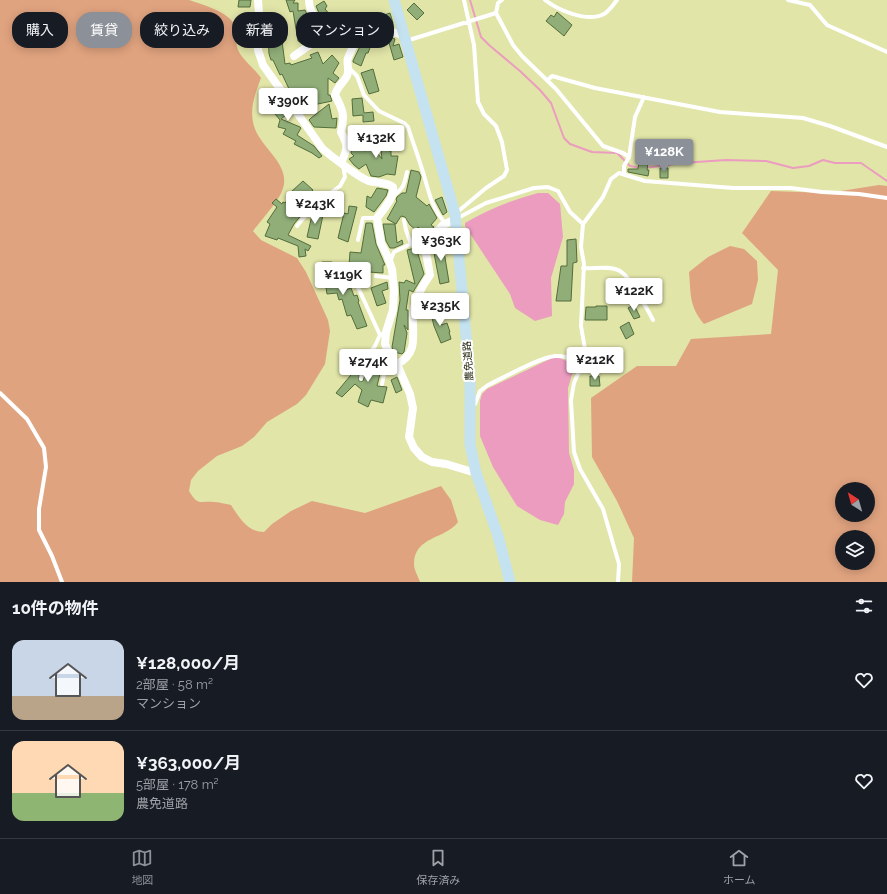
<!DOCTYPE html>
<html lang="ja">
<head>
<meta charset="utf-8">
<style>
  body { margin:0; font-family:Raleway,"Noto Sans JP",sans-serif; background:#242831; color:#f1f3f6; height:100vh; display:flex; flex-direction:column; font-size:15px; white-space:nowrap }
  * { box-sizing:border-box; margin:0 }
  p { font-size:13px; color:#9ea1a6 }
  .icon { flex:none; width:22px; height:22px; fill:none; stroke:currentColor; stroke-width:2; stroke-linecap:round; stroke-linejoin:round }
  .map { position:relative; height:582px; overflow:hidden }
  .panel { display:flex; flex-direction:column; background:#171b24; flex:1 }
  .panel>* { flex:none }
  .guide { position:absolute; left:12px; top:12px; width:400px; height:36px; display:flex; gap:8px }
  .needle { width:26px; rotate:323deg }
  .fabs { position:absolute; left:835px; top:482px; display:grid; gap:8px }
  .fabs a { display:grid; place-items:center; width:40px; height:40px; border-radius:50%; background:#171b24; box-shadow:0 2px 10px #0003; font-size:20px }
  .price { position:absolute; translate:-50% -34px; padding:0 9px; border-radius:4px; background:#fff; color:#222; font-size:13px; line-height:26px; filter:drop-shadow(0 1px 2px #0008) }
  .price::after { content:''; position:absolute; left:50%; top:24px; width:12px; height:9px; margin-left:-6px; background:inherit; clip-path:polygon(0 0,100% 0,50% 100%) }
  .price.on { background:#8c9099; color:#fff }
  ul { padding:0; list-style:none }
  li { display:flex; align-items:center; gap:12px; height:100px; padding:0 12px }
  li+li { border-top:1px solid #363941 }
  li span { display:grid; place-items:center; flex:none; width:112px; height:80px; border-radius:12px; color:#555 }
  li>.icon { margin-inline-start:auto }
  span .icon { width:48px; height:48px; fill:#fffc; stroke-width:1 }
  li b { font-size:17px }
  h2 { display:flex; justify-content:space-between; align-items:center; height:48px; padding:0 12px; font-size:17px }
  .chip { padding:0 14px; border-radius:16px; background:#171b24; box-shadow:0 2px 10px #0003; font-size:14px; line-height:36px }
  .chip.on { background:#8c9099; color:#fff }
  .tab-bar { display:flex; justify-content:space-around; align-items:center; height:56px; border-top:1px solid #363941; background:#171b24; font-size:11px; color:#9ea1a6 }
  .tab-bar a { display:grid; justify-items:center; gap:2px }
  .tab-bar .on { color:#8c9099 }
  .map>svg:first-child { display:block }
  .green { fill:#e0a37f; fill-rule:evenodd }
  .water { fill:#eb9cbf }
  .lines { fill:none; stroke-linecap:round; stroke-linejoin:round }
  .stream { stroke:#eb9cbf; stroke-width:2 }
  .building { fill:#91ae79; stroke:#536d3b }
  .lane { stroke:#fff; stroke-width:4 }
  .street { stroke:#fff; stroke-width:8 }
  .secondary { stroke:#c4e2ef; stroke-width:11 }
  .labels { text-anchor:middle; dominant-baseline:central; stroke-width:4; stroke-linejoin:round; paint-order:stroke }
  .street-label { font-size:10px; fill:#1e1f07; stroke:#fff }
</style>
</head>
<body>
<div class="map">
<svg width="887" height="582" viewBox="0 0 887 582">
  <rect width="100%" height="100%" fill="#e1e5a8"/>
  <path class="green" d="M0,0H189C201,4 230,12 234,25C237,33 235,45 239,52C244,61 255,69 261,78C255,94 249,109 254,126C260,148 293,165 282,191C279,200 260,222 253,231L261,240L297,258L306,272L328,320L330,331L325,364L306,395L297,404L267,422L254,437L242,446L217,456L198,471L191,480L189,491C198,506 199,501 214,502C219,502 225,504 231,505C239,517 247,532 264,532L272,524L291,511L312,501L365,513L441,486L451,500L458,522C446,539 414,536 414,564C414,570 418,576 420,582H0Z
    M879,185L887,186V582H632L634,538L617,501L592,457L591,398L637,366H676L691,339L771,334L778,270L742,233L771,191L828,193ZM842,489H868V515H842ZM842,537H868V563H842Z
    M730,246L744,249L757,261L758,280L752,304L704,324C689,306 691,295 689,272L708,257Z"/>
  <path class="water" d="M538,193H548L560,204L563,237L551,278L552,316L535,321L515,308L510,294L465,226V223C489,209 512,200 538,193Z
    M552,358H560L575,365L568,388L569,453L574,470V484L565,502L564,514L558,525L540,520L517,506L493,467L480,436V401L482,394L487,389Z"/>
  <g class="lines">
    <path class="stream" d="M470,0L481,37L489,45L520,71L540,90L551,103L564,138L570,144L592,152L617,153L630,166L641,168
      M645,168L682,163L726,160L766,161L793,168L809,166L823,160L835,163H861L887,181"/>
  </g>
  <path class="building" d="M239,0H251L250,7H238Z
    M286,0H295L293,3H298V11L305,10L308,16H306L310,38L306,41L301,43L298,41L293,11L290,12Z
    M324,1L327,6L325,9L331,16L328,20L319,13L316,6Z
    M414,3L424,13L417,20L407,10Z
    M557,12L572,25L564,36L546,21L551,15L554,17Z
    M390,13L393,23L388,25L383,24L381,16Z
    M352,29V32L330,44L326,40L330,37L333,32L334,34Z
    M278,31H285L286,40L282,41L285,64L290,63L291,65L312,58L310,55L318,52L323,64L332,55L339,63L333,73L339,78L335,83L328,78V95H330L332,101L313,105L311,94L300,103L290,91L282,74L280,75L273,60H271L269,54L268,34L278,32Z
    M365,36L377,41L376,46L371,45L368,53H366L361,66L353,62V61Z
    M387,36L395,39L393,46L399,44L403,57L394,60Z
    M373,69L379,91L369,94L361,73Z
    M269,89L276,94L290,112L281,119L300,127L301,128L297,135L314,146L322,156L319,158L312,153L294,144L296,141L283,134L286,129L278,127L280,120L266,103L262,100Z
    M362,98L364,113L373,112L374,121L363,122V115L353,116L352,99Z
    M329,104L332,119L337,118L336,128L314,127L309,120L311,118Z
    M388,129H391L389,151H391V156H398L395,175L387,174L379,177L371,176L366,164L359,169L354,165L349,159L354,156L351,153L352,149L356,146L365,151L372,146L382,159L380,142L384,143Z
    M644,149L650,150L647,170H649L648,176L628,172V169H638L640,154H643Z
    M660,168H668V178H660Z
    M411,170L419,172L421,177L416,197L427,206L429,204L437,218L431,225L434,227L426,234L418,227L416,230L410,225L405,217L401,216L396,224L387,219L397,201L396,200L397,197L402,193H406Z
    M303,181L313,190L301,204L307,208L294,224L288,235L311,246L308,251L305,249L306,256L299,257L298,246L278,238L277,240L265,236L270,224L267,222L277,207L272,203L276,199L282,204L283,202L285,203L293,193L291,192Z
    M377,188L388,190L386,196L374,212L366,207L367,196L371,198Z
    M442,197L447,212L443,215L435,200Z
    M349,206L357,207L348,242L338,238L344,213L348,214Z
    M321,210L323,215L318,239L307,237L312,215Z
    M366,223H372L376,244L385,265H383V273L354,271L351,270V266H349L350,252L361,253Z
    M383,224H395L397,243L402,240L403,244L394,248H390L386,241Z
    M442,239L449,282L440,284L432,243Z
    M576,239L577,262L573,263L571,301H556L561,266H567V240Z
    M419,247L420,253L418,254L424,274L413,292L409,290L406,310H408V330L404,325L407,333L404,352L402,354L394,352L392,347L400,300L399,282L404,283L406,280L415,284L407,250Z
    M322,262H332L333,274L337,275L338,279H339L341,292L351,288L354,296L357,295L359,301L358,302L367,326L357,329L351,315L347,316L342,299L339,300L337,293L327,294L324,274H322Z
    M387,282L388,289L382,291L386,303L377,306L371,288Z
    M659,289L662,295L650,301L647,294Z
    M634,305L640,317L634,319L628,308Z
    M596,306H607V320H585L586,307H596Z
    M437,308L441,325L447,323L450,332H449L451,339L441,343L434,326L430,310Z
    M629,322L634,334L626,339L620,327Z
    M376,350L382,351L384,357L377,386L387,387L383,403L371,400L368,407L358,402L362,390L355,384L342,397L336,393L355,370L359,372V381H363L365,375L368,376Z
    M590,376H599L600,386H590Z
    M397,377L402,390L396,393L391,380Z"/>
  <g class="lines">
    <path class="lane" d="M545,0C558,10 587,23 604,14C609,11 613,5 617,0
      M788,0L810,5L827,25L887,52
      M496,13L513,45L522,56L556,89L603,146L623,153L629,157L624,166V173
      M406,41L496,13L498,3L502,0
      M349,68L357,76L364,95L379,111L404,123L408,127C412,140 417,153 421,166C429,189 429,204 445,223
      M548,80L552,76L595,88L720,112L803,118L830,126L887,147
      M629,157L635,117L644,97
      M393,196C404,188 404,185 407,172
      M455,214L486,188L504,176L507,170L502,142L496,126L484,114L478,102L474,45L464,0
      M456,219L486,203L534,188L548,187L558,191L570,212L583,224L581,247L584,264L581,326L586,355L574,383L571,400L574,452L580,469L603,509L619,564L618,582
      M404,220L406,230L411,244
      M583,224L603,197L611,179L619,173L645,181L733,188H791L822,192L859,194L887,198
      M297,226L312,207L340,186L345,177L343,165
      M358,240L363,218H377
      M390,262L394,252L413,243L423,241
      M583,268C594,269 610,265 620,271C631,277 647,309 653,320
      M376,276L393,278
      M356,283L380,335L386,333
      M361,379L364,361L375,346L380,335
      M382,384L385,370L389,364H396
      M0,393L27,419L44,448L46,467L39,509V530L52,556L62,582
      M475,404L480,391L488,385C505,377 538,358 555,356C564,355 574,359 583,362"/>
    <path class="street" d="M258,0L260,27L258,50L263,65L322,148C328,154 361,179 369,181C377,183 386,182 393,187C395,197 383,210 377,218L381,243L387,255L392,269L394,290L393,310L386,332L385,344L391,359L397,364L410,394L413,408L409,437L414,448L422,457L432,462L446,464L476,473
      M309,0C309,13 318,22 329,27L342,22H356L403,35
      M294,56L327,33L329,27
      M342,163V161C348,147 348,145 341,132C345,115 343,110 335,95C337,87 343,83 347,76C350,70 346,63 348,58C353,45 361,36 356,22
      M397,364C419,353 412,335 413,315C414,301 422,286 430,275L427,258L423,241L432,237L443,225L456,219"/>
    <path class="secondary" d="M394,0L455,214L470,379V444L476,473L498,536L510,582"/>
  </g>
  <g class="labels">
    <g class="street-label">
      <text transform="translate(468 361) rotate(-94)">農免道路</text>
    </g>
  </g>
</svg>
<div class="fabs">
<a><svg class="needle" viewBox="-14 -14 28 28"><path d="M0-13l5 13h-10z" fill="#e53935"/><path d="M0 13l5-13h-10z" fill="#9ea1a6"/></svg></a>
<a><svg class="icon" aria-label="layers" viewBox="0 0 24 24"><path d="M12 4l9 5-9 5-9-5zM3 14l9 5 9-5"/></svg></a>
</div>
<b class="price" style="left:288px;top:122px">¥390K</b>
<b class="price" style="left:376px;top:159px">¥132K</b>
<b class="price on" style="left:664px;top:173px">¥128K</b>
<b class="price" style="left:315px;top:225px">¥243K</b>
<b class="price" style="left:441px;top:262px">¥363K</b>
<b class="price" style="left:343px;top:296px">¥119K</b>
<b class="price" style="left:634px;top:312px">¥122K</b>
<b class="price" style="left:440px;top:327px">¥235K</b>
<b class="price" style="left:595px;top:381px">¥212K</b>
<b class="price" style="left:368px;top:383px">¥274K</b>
<div class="guide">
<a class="chip">購入</a>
<a class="chip on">賃貸</a>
<a class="chip">絞り込み</a>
<a class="chip">新着</a>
<a class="chip">マンション</a>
</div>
</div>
<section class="panel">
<h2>10件の物件<svg class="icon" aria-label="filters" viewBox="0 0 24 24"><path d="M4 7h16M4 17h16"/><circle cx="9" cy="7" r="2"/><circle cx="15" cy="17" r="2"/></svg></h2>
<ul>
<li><span style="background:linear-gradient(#c9d6e8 70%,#b9a48a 0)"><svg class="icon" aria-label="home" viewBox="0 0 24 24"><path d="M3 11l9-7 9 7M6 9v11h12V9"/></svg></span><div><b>¥128,000/月</b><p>2部屋 · 58 m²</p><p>マンション</p></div><svg class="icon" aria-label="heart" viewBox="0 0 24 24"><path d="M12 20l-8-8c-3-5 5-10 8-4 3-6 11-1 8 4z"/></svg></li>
<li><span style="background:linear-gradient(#ffd9b3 65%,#8fb573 0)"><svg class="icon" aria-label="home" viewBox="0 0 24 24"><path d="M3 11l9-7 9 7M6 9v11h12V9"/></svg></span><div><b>¥363,000/月</b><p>5部屋 · 178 m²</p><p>農免道路</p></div><svg class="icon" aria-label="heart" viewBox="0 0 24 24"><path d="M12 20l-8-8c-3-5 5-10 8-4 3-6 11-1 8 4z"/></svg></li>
</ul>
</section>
<nav class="tab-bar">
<a class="on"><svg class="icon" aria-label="map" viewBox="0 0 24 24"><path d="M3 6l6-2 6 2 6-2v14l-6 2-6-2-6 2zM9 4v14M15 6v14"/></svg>地図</a>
<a><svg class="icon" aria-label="saved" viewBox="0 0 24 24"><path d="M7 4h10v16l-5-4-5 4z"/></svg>保存済み</a>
<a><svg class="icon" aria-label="home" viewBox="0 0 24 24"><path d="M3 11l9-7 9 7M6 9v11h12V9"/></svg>ホーム</a>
</nav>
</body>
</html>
